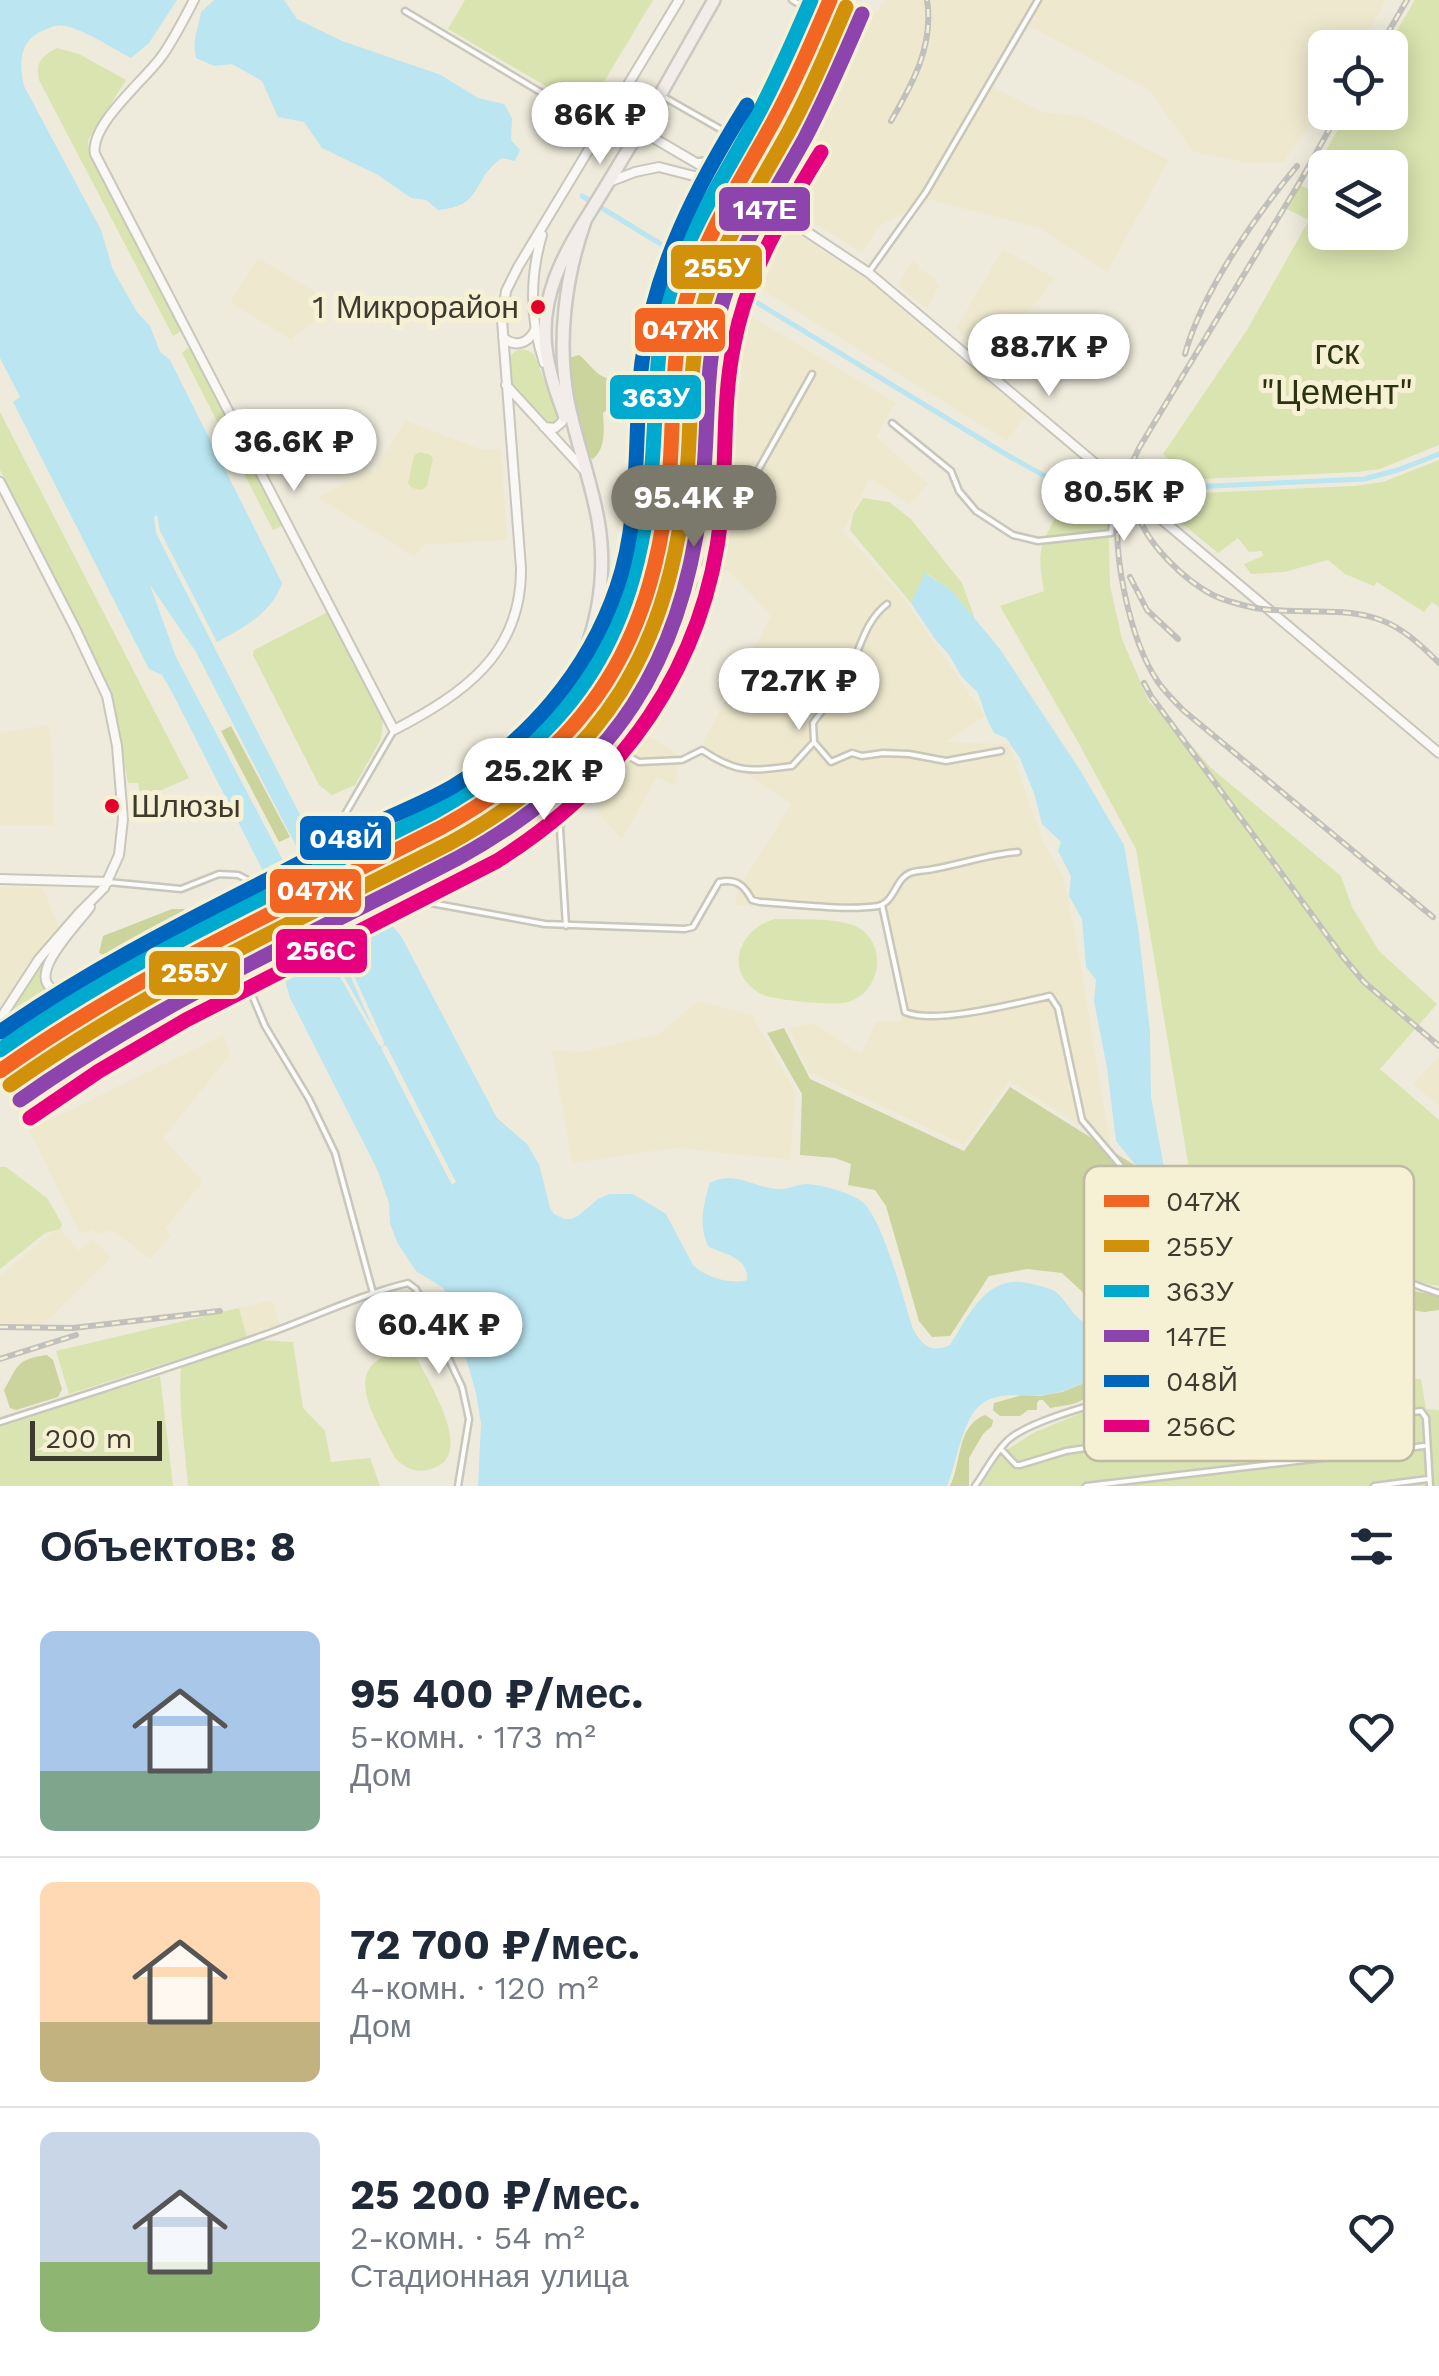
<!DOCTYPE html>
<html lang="ru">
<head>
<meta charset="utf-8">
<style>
  body { margin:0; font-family:"Work Sans",sans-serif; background:#f2f2f3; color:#1f2937; height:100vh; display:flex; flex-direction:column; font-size:38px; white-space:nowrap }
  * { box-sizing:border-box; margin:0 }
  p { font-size:32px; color:#747a83 }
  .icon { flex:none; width:55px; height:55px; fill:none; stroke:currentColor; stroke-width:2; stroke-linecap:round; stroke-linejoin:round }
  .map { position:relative; height:1486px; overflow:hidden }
  .panel { display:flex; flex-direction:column; background:#fff; flex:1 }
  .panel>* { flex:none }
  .tools { position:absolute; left:1308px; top:30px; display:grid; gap:20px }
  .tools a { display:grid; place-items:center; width:100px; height:100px; border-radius:15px; background:#fff; box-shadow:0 5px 25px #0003; font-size:50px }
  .scale { position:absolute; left:30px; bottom:25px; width:132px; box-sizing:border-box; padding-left:10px; border:5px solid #3d3b30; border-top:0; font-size:28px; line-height:35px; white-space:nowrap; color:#3d3b30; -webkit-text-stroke:8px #f6f0d4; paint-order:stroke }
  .price { position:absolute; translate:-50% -85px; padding:0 22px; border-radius:35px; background:#fff; color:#222; font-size:32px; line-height:65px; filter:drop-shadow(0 2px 5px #0008) }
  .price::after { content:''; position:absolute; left:50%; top:60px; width:30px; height:22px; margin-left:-15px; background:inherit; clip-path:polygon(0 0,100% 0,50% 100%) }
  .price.active { background:#7b796c; color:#fff }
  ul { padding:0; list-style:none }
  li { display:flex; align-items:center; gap:30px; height:250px; padding:0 40px }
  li+li { border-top:2px solid #e0e1e3 }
  li span { display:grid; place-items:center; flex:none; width:280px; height:200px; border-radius:15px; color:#555 }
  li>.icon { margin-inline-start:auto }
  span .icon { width:120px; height:120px; fill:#fffc; stroke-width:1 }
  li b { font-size:42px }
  h2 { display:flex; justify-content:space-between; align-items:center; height:120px; padding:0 40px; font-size:42px }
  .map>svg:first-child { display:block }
  .built { fill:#eee9ce }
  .green { fill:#d9e4b0 }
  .forest { fill:#cad49c }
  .water { fill:#bae5f1; fill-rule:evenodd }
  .pier { fill:#eeebdc }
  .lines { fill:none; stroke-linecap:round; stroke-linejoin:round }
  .canal { stroke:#bae5f1; stroke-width:5 }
  .street-casing { stroke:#c9c7bb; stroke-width:9 }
  .secondary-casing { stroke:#c9c7bb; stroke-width:12 }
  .highway-casing { stroke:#cac9c1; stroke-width:16 }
  .street { stroke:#fcfcfa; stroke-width:4 }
  .secondary { stroke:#f9f8f5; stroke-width:8 }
  .highway { stroke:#f2ede8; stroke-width:11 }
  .rail-casing { stroke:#c0c0bc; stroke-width:6 }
  .rail { stroke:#f6f0d4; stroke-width:2.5; stroke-dasharray:8; stroke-linecap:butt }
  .highway-bridge-casing { stroke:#cac9c1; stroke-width:16; stroke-linecap:butt }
  .highway-bridge { stroke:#f2ede8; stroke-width:11 }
  .rail-1-casing { stroke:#f6f0d4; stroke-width:22 }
  .rail-2-casing { stroke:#f6f0d4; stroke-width:22 }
  .rail-3-casing { stroke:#f6f0d4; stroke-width:22 }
  .rail-4-casing { stroke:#f6f0d4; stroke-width:22 }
  .rail-5-casing { stroke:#f6f0d4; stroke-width:22 }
  .rail-6-casing { stroke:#f6f0d4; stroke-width:22 }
  .rail-1 { stroke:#f26522; stroke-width:15 }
  .rail-2 { stroke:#d2910a; stroke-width:15 }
  .rail-3 { stroke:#00a9ce; stroke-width:15 }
  .rail-4 { stroke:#8e44ad; stroke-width:15 }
  .rail-5 { stroke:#0065bd; stroke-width:15 }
  .rail-6 { stroke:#e5007d; stroke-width:15 }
  .bus-dot { fill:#e4002b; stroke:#f6f0d4; stroke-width:4 }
  .labels { text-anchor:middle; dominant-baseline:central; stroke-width:10; stroke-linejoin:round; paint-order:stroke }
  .bus-label { font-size:32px; fill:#3d3b30; stroke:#f6f0d4; text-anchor:end }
  .park-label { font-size:35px; fill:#2a330d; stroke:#f6f0d4 }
  .key { fill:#f6f0d4; stroke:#bebaa3; stroke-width:2.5 }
  .key-label { font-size:28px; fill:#3d3b30 }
  .line-badge { stroke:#f6f0d4; stroke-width:4 }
  .badge-label { font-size:28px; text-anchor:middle; font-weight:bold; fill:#fff }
</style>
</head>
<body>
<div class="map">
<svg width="1439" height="1486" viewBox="0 0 1439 1486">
  <rect width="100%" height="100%" fill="#eeebdc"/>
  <path class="built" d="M885,0H1386L1360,47L1325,48V102L1284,162L1248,163L1193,152L1149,90L1020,21L992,87L1042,112L1083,116L1169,160L1107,272L1039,228L930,200L879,226L862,253L755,187L796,125Z
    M737,197L864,277L943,339L1027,413L1007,441L707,256Z
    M1003,249L1055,278L1026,315L987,357L956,328Z
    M258,258L328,299L320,316L291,340L230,302Z
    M912,261L920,266L919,269L937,279L935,282L940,285L926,309L898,285Z
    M711,292L896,403L876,436L928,484L909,505L870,478L843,531L902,596L985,716L946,742L1009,744L1043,841L1064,877L1081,965L1110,1144L1009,1081L964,1145L809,1072L789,1028L814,1023L861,1054L876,1022L902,1021L881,912L736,905L737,891L791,804L702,744L771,616L727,569L692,610L623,720L681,756L675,786L657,777L622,839L599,814L585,777L602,751L601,705L648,633L678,554L689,453L692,362Z
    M405,420L480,449H501L507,540L423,545L415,557L318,498L368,469L374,473Z
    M49,725L53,762L54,825H0V733Z
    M0,887L43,888L60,929L0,1006Z
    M697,1001L752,1015L796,1093L790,1160L676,1148L572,1163L552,1050L581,1052L659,1034Z
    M223,1035L231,1054L163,1138L203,1181L165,1229L171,1235L150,1259L112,1230L97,1234L92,1229L80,1234L29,1130Z
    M1439,1056V1106L1413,1084Z
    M58,1227L79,1251L93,1239L111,1258L44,1324H0V1276Z
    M272,1300L280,1326L247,1337L239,1308Z"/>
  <path class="green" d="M465,0H653L587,110L448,29Z
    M1415,0H1439V445L1380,469L1358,472L1178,480V468L1163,454L1247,330L1309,220L1285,208L1300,185L1323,196H1325V232H1390V168H1325V173L1316,167L1348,113L1390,112V48L1387,47Z
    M57,48L79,54L126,80L88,140L89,152L183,330L173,336L39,80C35,62 42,56 57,48Z
    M192,345L286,524L273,530L182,353Z
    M519,349L527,350L534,354L559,418L558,424L547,425C532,408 486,368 519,349Z
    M0,412L189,778L141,799L138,783H128L111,692L0,470Z
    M419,452L429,454L433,458L427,486L422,490L412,488L408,483L414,456Z
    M1439,460V607L1432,602L1424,612L1377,582L1374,586L1345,574L1328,560L1284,572L1251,574L1244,564L1263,556L1262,551L1249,552L1238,538L1218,553L1178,520V494L1354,486L1383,482Z
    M863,498L889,502L911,519L962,583L975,619L951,590L926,573L911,603L850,530L853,514Z
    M1061,508H1108L1110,586L1122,639L1149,702L1174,725L1211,768L1341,876L1352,907L1379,951L1437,1004L1380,1069L1439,1120V1286C1393,1279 1361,1249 1311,1260L1269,1218L1241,1203L1201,1201L1191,1181L1136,849L1078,742L1000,606L1044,591C1036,548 1041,544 1061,508Z
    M328,612L383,718L381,739L355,785L332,795L319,785L253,655L254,650Z
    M775,919C797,920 841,917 859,928C890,947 879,998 843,1003C829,1005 770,1000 759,993C723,971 739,929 775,919Z
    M45,956C42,976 35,985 59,998L0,1025Z
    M0,1167H6L47,1198L62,1224L60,1229L45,1233L0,1269Z
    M239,1308L247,1337L69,1394L56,1351Z
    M1300,1333L1313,1377L1421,1379L1426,1409L1439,1410V1486H981L1002,1453L1035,1432L1084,1412L1144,1404L1191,1393L1254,1348Z
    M256,1340L293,1342L303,1408L325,1431L331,1462L370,1458L380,1486H188C185,1447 178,1406 181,1367Z
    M400,1352L417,1358C429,1384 477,1456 431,1469C416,1474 405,1468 395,1458C378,1422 335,1364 400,1352Z
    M160,1376L173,1486H0V1424Z"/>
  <path class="forest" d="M579,355C593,366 599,383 620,378L622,383L612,406L603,413C604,429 606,448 593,459L589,457C580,424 568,392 569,358Z
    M231,726L290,837L279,842L221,731Z
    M172,909H184L192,917L187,925L175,931L149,938L141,937L104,955L99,953L103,936Z
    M784,1028L810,1079L964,1151L1010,1087L1136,1166L1146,1214L1131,1247L1130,1274L1120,1273L1103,1304L1088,1297L1062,1273L1027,1269L989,1276L950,1336L932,1337L919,1321L886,1206L875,1190L848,1185L851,1164L835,1158L800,1155L802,1094L767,1033Z
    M1329,1266L1366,1271L1414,1291L1439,1296V1310L1424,1312L1407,1309L1399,1313L1388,1312L1372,1319L1355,1312L1348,1319C1348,1321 1349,1335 1349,1337C1345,1352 1322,1354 1310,1349L1298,1321L1296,1299L1310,1279Z
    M47,1355L53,1360L62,1389L58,1397L16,1410L10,1408L4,1390C18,1367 15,1359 47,1355Z
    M1104,1375V1383C1096,1387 1091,1395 1084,1399C1075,1405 1061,1406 1050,1408L1043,1400H1039L1037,1403V1410H1028L1020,1416H1000L993,1410L994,1403L1022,1395L1040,1396L1062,1392Z
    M985,1415L993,1420L992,1426L983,1434L969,1458V1486H950C962,1463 956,1426 985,1415Z"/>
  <path class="water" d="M0,0H177L149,43L131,58C112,48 85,30 65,26C56,24 50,28 42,31C19,41 19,64 24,86L101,230L113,270L137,312L150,326L160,352L170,360L282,583C273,612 242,629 217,642L160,531L157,515L154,517L156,533L341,895C353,914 367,919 389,922L401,936L497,1118L527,1144L539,1164L550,1208L554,1214L564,1219H571L578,1216L598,1199L610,1194H633L666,1214L693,1265C705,1277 731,1285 747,1280C749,1258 725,1254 709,1247C698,1228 703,1204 710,1183C736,1170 753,1188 778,1189C788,1190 797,1184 808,1184C823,1185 847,1192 860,1200C882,1214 904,1302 913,1329C922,1345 931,1354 950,1345C968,1317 986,1274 1027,1283C1036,1285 1048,1287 1056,1292C1069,1302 1077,1328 1097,1324C1113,1320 1130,1291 1134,1276C1139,1257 1134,1240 1157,1233C1159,1232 1169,1229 1172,1229C1190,1230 1208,1268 1209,1284C1210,1293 1207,1305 1204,1314C1202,1320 1202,1323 1196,1327C1190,1330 1180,1329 1174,1331C1165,1341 1160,1353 1149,1360C1136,1369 1119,1370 1104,1375C1084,1382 1067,1392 1045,1395C1023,1398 997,1389 978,1407C962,1423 956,1464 947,1486H478L481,1424L476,1393L448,1296L443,1288L416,1271L397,1242L390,1223L389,1203L378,1171L290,998L283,973L292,948L289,922L173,694L162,675L149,669L13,402L20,397L0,358ZM150,585L196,652L325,902L342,949L384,1042L383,1047L379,1045L304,914L288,870L176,657Z
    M214,0H284L297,19L342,41L441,75L478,98L504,104L512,118L511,140L520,150L515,161L502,158C470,180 485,206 438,210L426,200L411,198L378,175L322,148L304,122L278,117L262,81L232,64L214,66L196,58C192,39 198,31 201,12Z
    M925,573L951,590L999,648L1080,770L1124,845L1139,934L1150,1032L1151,1097L1169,1195L1153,1206L1143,1199L1138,1168L1116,1141L1107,1068L1094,1001L1096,980L1086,967L1082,919L1069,896L1071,876L1058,851L1061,842L1042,824L1035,796L1020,758L1006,738L994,733L987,719L978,693L961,676L950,656L934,638L911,603Z
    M325,923H327L374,1030L317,929Z"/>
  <path class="pier" d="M386,1045L456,1182L452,1185L381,1048Z"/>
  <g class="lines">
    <path class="canal" d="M582,196L1007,455L1061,485L1087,490
      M1148,489L1364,479L1398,470L1439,454"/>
    <defs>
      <path id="street" d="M405,11L557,102L589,113L605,122
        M664,97L722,130H741
        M699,161C719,161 731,149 722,130
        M715,175L809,19L810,13L806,8L792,0
        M869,272L926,192L1038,0
        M892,423L951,471L959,491L976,511L1013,535L1038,541L1111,533C1115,508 1114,486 1093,471V463
        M599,741L639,762L682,760L702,750C737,774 751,771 792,766L814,742L831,762L852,753L862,756L883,753L909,754L946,761L1001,751
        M814,742L813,723C822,710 834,697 843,683C859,657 862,623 887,604
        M346,855L341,838L344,816L394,730
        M351,863C359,878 367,888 382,894L545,924L685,929L693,927L719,882C736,878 744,885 752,900L760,902C793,904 847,911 878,906C895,902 895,879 910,873C917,870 926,871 933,869C962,864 989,854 1018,852
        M108,882L181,889L219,874L238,875L246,879L255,891L274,934L273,940L255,973L251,985L252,995L265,1026L309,1099L335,1153L373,1293
        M882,905L905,1012C935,1025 1017,1003 1050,996L1058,1008L1082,1120L1121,1166L1126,1175L1138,1223L1145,1224
        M566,926L560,829L562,814L573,783L635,689L812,374
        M0,1422C88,1394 176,1366 264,1335C312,1318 359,1295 408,1283L416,1289L462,1387L469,1419L458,1486
        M1001,1449L1016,1465H1020L1066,1451L1262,1422L1332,1413L1396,1414L1421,1411L1426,1418L1430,1486
        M975,1486C985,1472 994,1454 1006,1442C1023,1424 1087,1405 1112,1401C1138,1398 1162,1396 1186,1384C1210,1371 1237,1358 1258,1340C1277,1322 1300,1273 1322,1265C1352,1252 1408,1285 1439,1293
        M1086,1486L1424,1446
        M1374,1486L1428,1479"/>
      <path id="secondary" d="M194,0C184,19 174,39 162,56C145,80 89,125 95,154L394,730C463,694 522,654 521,568L502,320L506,291L518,267L679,0
        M611,113L756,198L869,273L1439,753
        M609,182L635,172L659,167L725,184
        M542,235C529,279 530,320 544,363
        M503,337C514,348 528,344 535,330
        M506,385L584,470
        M544,427L555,428L562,422L566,414
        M0,482L75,628L107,696L117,746L123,819L119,855L104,888L79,913L39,959L0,1019
        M0,879L108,882
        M69,994C11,988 77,926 90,907"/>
      <path id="highway" d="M647,118L714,0
        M565,417C557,395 549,373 546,349C540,299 561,258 587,217C602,193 617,168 632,143
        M369,849C417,825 466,802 507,767C575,710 614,609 598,520C591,480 576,441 568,401C557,341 565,278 585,221
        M0,1029L135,965
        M0,1050L241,915"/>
    </defs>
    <use href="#street" class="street-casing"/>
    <use href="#secondary" class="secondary-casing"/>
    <use href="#highway" class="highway-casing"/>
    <use href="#street" class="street"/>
    <use href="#secondary" class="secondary"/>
    <use href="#highway" class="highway"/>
    <defs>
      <path id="rail" d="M1379,48L1407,0
        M1339,112L1301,180L1139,448C1131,465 1123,481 1120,500C1110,549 1130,641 1158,682C1165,692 1175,702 1184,711L1433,917
        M891,121C913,83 934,45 927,0
        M777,124L847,0
        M1185,354C1202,292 1256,215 1297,166
        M1135,471C1134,487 1135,502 1139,517C1149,546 1185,580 1211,594C1224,601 1242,605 1255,608C1296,615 1338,606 1378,619C1402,627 1421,645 1439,663
        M1130,577L1147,610L1178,639
        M1144,683L1151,696L1343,957L1364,982L1439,1046
        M0,1327L73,1328L220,1311
        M0,1359L76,1335"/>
    </defs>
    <use href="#rail" class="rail-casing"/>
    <use href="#rail" class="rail"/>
    <defs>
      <path id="highway-bridge" d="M632,143L647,118
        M241,915L369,849"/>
    </defs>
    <use href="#highway-bridge" class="highway-bridge-casing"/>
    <use href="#highway-bridge" class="highway-bridge"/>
    <defs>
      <path id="rail-1" d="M0,1071C138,973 292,904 442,827C593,744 656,638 670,467C674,409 671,351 688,294C706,233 742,179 772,124C794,84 812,42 830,0"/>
      <path id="rail-2" d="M10,1085C147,988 301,919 450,843C606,757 670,649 687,473C692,415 688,356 705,300C723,239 759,186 789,131C811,91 828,49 846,7"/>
      <path id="rail-3" d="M0,1050C135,954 287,887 434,812C580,731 639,630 652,465C657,405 654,344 672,285C691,225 727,172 757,116C777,79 794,39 811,0"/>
      <path id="rail-4" d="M20,1100C157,1003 310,935 458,858C615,772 687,660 703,482C709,422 704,360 723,301C741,243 776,191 805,138C826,98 844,56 862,14"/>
      <path id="rail-5" d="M0,1032C83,974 172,928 263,882C299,864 334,844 370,826C397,813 426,802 452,787C528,741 588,672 617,587C642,514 633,437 642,362C654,268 697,185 747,105"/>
      <path id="rail-6" d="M30,1118L99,1071L186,1020L497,861C622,782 705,667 721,518C727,460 722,401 734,344C747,274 784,212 821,152"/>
    </defs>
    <use href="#rail-1" class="rail-1-casing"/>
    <use href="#rail-2" class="rail-2-casing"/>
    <use href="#rail-3" class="rail-3-casing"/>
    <use href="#rail-4" class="rail-4-casing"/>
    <use href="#rail-5" class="rail-5-casing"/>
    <use href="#rail-6" class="rail-6-casing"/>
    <use href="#rail-1" class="rail-1"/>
    <use href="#rail-2" class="rail-2"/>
    <use href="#rail-3" class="rail-3"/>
    <use href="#rail-4" class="rail-4"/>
    <use href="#rail-5" class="rail-5"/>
    <use href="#rail-6" class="rail-6"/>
  </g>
  <g class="bus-dot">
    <circle cx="538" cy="307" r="9"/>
    <circle cx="112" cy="806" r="9"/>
  </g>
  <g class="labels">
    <g class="bus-label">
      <text x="519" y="307">1 Микрорайон</text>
      <text x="131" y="806" text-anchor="start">Шлюзы</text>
    </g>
    <g class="park-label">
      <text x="1337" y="352">гск<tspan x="1337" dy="40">"Цемент"</tspan></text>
    </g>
  </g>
  <rect x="1084" y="1166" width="330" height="295" rx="15" class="key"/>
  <rect x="1104" y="1195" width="45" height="12" fill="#f26522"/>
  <rect x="1104" y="1240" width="45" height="12" fill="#d2910a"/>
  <rect x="1104" y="1285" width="45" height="12" fill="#00a9ce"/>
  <rect x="1104" y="1330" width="45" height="12" fill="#8e44ad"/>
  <rect x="1104" y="1375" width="45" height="12" fill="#0065bd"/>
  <rect x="1104" y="1420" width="45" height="12" fill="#e5007d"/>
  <g class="key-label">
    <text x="1166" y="1211">047Ж</text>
    <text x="1166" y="1256">255У</text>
    <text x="1166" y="1301">363У</text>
    <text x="1166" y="1346">147Е</text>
    <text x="1166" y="1391">048Й</text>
    <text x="1166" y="1436">256С</text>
  </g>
  <g class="line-badge">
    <rect x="717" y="185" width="95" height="48" rx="10" fill="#8e44ad"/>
    <rect x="669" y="243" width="95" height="48" rx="10" fill="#d2910a"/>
    <rect x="633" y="306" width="94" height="48" rx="10" fill="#f26522"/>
    <rect x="608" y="373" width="95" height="48" rx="10" fill="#00a9ce"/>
    <rect x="298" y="814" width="95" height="48" rx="10" fill="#0065bd"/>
    <rect x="268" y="867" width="95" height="48" rx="10" fill="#f26522"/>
    <rect x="274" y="927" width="95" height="48" rx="10" fill="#e5007d"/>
    <rect x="147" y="949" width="95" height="48" rx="10" fill="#d2910a"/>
  </g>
  <g class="badge-label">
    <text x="765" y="219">147Е</text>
    <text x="717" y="277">255У</text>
    <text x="680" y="339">047Ж</text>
    <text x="656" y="407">363У</text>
    <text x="346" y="848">048Й</text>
    <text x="315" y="900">047Ж</text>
    <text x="321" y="960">256С</text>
    <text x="194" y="982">255У</text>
  </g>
</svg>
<div class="tools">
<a><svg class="icon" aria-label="locate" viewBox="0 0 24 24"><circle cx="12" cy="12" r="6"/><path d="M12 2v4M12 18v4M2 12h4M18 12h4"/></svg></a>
<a><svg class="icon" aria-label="layers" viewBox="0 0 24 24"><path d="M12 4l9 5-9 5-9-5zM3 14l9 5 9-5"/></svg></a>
</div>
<div class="scale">200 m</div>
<b class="price" style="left:600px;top:167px">86K ₽</b>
<b class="price" style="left:1049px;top:399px">88.7K ₽</b>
<b class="price" style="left:294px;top:494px">36.6K ₽</b>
<b class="price" style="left:1124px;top:544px">80.5K ₽</b>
<b class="price active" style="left:694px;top:550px">95.4K ₽</b>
<b class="price" style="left:799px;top:733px">72.7K ₽</b>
<b class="price" style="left:544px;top:823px">25.2K ₽</b>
<b class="price" style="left:439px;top:1377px">60.4K ₽</b>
</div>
<section class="panel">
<h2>Объектов: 8<svg class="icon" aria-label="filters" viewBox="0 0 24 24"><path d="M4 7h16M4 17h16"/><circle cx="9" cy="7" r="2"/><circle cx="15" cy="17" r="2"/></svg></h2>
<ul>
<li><span style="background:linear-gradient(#a9c7e8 70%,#7fa58c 0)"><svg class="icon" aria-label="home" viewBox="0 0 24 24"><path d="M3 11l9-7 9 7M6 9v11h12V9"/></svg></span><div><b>95 400 ₽/мес.</b><p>5-комн. · 173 m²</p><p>Дом</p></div><svg class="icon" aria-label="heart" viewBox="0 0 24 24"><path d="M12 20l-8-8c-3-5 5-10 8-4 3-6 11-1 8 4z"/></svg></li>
<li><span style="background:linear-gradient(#ffd9b3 70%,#c2b280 0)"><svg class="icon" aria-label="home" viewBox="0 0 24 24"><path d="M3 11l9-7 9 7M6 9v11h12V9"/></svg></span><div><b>72 700 ₽/мес.</b><p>4-комн. · 120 m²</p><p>Дом</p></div><svg class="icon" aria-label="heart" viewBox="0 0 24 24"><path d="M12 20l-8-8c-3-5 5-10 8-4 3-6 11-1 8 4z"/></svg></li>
<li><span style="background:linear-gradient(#c9d6e8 65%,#8fb573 0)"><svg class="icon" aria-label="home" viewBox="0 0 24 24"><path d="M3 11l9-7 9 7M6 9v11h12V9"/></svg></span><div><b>25 200 ₽/мес.</b><p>2-комн. · 54 m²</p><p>Стадионная улица</p></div><svg class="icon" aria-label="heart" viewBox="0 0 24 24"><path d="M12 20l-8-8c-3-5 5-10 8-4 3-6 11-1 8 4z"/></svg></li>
</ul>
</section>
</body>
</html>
